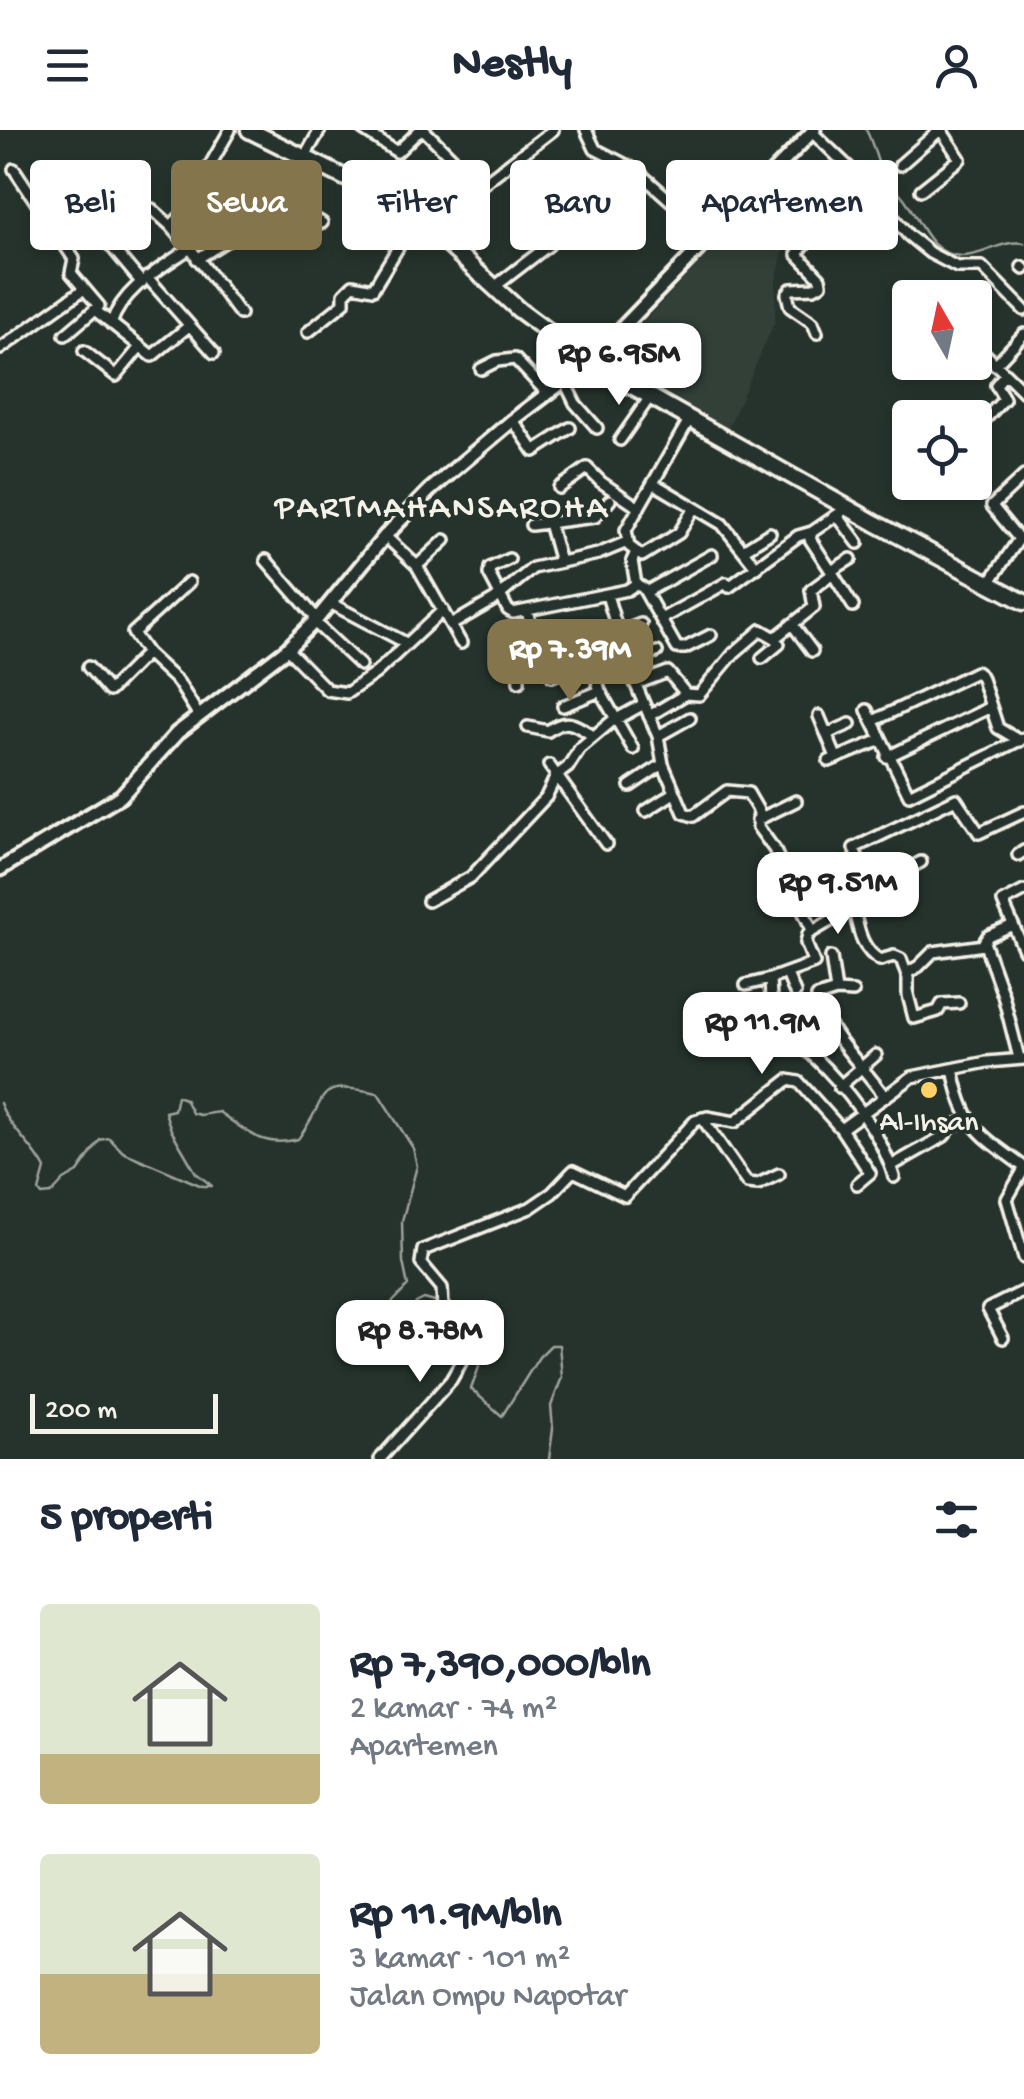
<!DOCTYPE html>
<html lang="id">
<head>
<meta charset="utf-8">
<style>
  body { margin:0; font-family:"Gochi Hand",sans-serif; background:#f2f2f3; color:#1f2937; height:100vh; display:flex; flex-direction:column; font-size:38px; white-space:nowrap }
  * { box-sizing:border-box; margin:0 }
  p { font-size:32px; color:#747a83 }
  .icon { flex:none; width:55px; height:55px; fill:none; stroke:currentColor; stroke-width:2; stroke-linecap:round; stroke-linejoin:round }
  .map { position:relative; height:1329px; overflow:hidden }
  .side { display:flex; flex-direction:column; background:#fff; flex:1 }
  .side>* { flex:none }
  .banner { position:absolute; left:30px; top:30px; width:965px; height:90px; display:flex; gap:20px }
  .needle { width:65px; rotate:351deg }
  .fabs { position:absolute; left:892px; top:150px; display:grid; gap:20px }
  .fabs a { display:grid; place-items:center; width:100px; height:100px; border-radius:10px; background:#fff; box-shadow:0 5px 15px #0003; font-size:50px }
  .scale { position:absolute; left:30px; bottom:25px; width:188px; box-sizing:border-box; padding-left:10px; border:5px solid #f4f1e8; border-top:0; font-size:28px; line-height:35px; white-space:nowrap; color:#f4f1e8; -webkit-text-stroke:8px #26332d; paint-order:stroke }
  .price { position:absolute; translate:-50% -85px; padding:0 22px; border-radius:20px; background:#fff; color:#222; font-size:32px; line-height:65px; filter:drop-shadow(0 2px 5px #0008) }
  .price::after { content:''; position:absolute; left:50%; top:60px; width:30px; height:22px; margin-left:-15px; background:inherit; clip-path:polygon(0 0,100% 0,50% 100%) }
  .price.current { background:#84754c; color:#fff }
  ul { padding:0; list-style:none }
  li { display:flex; align-items:center; gap:30px; height:250px; padding:0 40px }
  li span { display:grid; place-items:center; flex:none; width:280px; height:200px; border-radius:10px; color:#555 }
  li>.icon { margin-inline-start:auto }
  span .icon { width:120px; height:120px; fill:#fffc; stroke-width:1 }
  li b { font-size:42px }
  h2 { display:flex; justify-content:space-between; align-items:center; height:120px; padding:0 40px; font-size:42px }
  .pill { padding:0 35px; border-radius:10px; background:#fff; box-shadow:0 5px 15px #0003; font-size:35px; line-height:90px }
  .pill.current { background:#84754c; color:#fff }
  header { display:flex; justify-content:space-between; align-items:center; height:130px; padding:0 40px; background:#fff; font-size:45px; font-weight:700 }
  .map>svg:first-child { display:block }
  .built { fill:#333f39 }
  .lines { fill:none; stroke-linecap:round; stroke-linejoin:round }
  .stream { stroke:#9fa39b; stroke-width:2.5 }
  .minor-casing { stroke:#f4f1e8; stroke-width:16 }
  .major-casing { stroke:#f4f1e8; stroke-width:19 }
  .highway-casing { stroke:#f4f1e8; stroke-width:21 }
  .minor { stroke:#26332d; stroke-width:9 }
  .major { stroke:#26332d; stroke-width:11 }
  .highway { stroke:#26332d; stroke-width:14 }
  .poi-dot { fill:#ffd166; stroke:#26332d; stroke-width:4 }
  .labels { text-anchor:middle; dominant-baseline:central; stroke-width:8; stroke-linejoin:round; paint-order:stroke }
  .poi-label { font-size:30px; fill:#f4f1e8; stroke:#26332d }
  .quarter-label { font-size:35px; letter-spacing:2.5px; fill:#f4f1e8; stroke:#26332d }
</style>
</head>
<body>
<header><svg class="icon" aria-label="menu" viewBox="0 0 24 24"><path d="M4 6h16M4 12h16M4 18h16"/></svg>Nestly<svg class="icon" aria-label="person" viewBox="0 0 24 24"><circle cx="12" cy="8" r="4"/><path d="M4 21q1-7 8-7t8 7"/></svg></header>
<div class="map">
<svg width="1024" height="1329" viewBox="0 0 1024 1329">
  <rect width="100%" height="100%" fill="#26332d"/>
  <filter id="ink" filterUnits="userSpaceOnUse"><feTurbulence type="fractalNoise" baseFrequency=".01" numOctaves="2"/><feDisplacementMap in="SourceGraphic" scale="20" xChannelSelector="R" yChannelSelector="G"/><feConvolveMatrix kernelMatrix="1 2 1 2 8 2 1 2 1" color-interpolation-filters="sRGB"/></filter>
  <g filter="url(#ink)">
    <path class="built" d="M763,65L781,82L786,110L776,151L775,191L728,298L608,229Z"/>
    <g class="lines">
      <path class="stream" d="M866,0C874,14 876,31 883,44C888,53 898,60 904,68C920,90 929,127 963,126C984,126 1003,109 1024,113
        M0,973C9,998 33,1015 45,1039L39,1061L42,1065L51,1064L64,1050L78,1042L100,1010L109,1008L123,1022L202,1056H212L196,1043L171,1000L165,982L174,980L177,966L185,969L192,983L200,985L219,982C245,1000 263,1019 298,1009C331,967 310,949 378,963L413,1018L417,1036L402,1091L403,1132L408,1156L389,1176L385,1192L392,1197C410,1196 410,1187 416,1173L424,1169L449,1176L479,1177L487,1216L479,1225V1237L471,1259L502,1286L539,1227L551,1215H559L562,1247L551,1276L553,1299L549,1329"/>
      <defs>
        <path id="minor" d="M363,0L397,22L420,0
          M424,0L480,56L553,0
          M586,0L595,19L636,40L713,108
          M812,2L861,49L908,105L930,123L957,137H982L1024,180
          M305,26L320,0
          M900,35L940,0
          M14,39L74,129L71,143L99,176L65,205
          M761,58L809,103V109L797,124L820,148L821,154L814,158L791,159L787,164L790,177L813,193L817,203
          M921,60L960,29L941,0
          M79,78L142,153
          M152,79L171,96
          M430,96L480,56
          M355,97L373,60
          M184,111L226,55L233,52L262,60H280L305,83L322,93
          M190,118L240,184
          M197,129L237,104
          M1022,137L1024,139
          M147,147L214,223
          M493,158L549,115
          M96,181L152,226L189,196
          M111,194C123,158 160,139 190,118L171,96L181,86L230,0
          M308,202L344,173V164L353,155L373,159L417,86
          M975,214L1024,262
          M0,219L84,159
          M84,221L116,246L139,218
          M995,235L1024,204
          M481,239L497,231L515,229L547,263
          M921,242L931,232
          M564,250L575,273L597,298
          M513,290L534,321L570,298
          M689,290L626,400L629,416L642,426L679,403L694,378
          M975,300L1004,269L996,255L1005,244
          M620,310L650,267
          M653,353L722,394L757,438
          M559,358L587,338L601,352L639,378
          M837,385L858,413
          M549,393L560,432
          M531,395L595,387L610,370
          M812,402L810,409L831,441
          M385,406L417,436L461,513
          M743,420L770,403
          M509,429L490,438L489,444L508,480L513,483L627,460L636,454L632,431L635,424
          M851,429L831,441L853,476
          M266,430L317,489
          M417,436L445,410
          M189,452L133,503L147,523L178,552L199,586
          M989,453L1019,409L992,376L1024,346
          M636,454L643,458L677,518H685L711,505
          M646,462L712,425
          M607,465L629,539L658,606L663,634L684,683L693,686L727,661L748,663L759,682L758,697L774,719L812,800
          M330,473L406,513
          M527,481L536,514L582,502L600,561L633,619
          M661,489L726,453L729,457L798,406L812,402L847,378
          M314,492L360,535
          M792,494L812,521
          M451,495L494,470L533,438L598,424L627,412
          M618,503L641,494
          M287,519L327,560L347,563L376,543L443,480
          M762,528L779,514
          M626,530L657,522
          M88,537L109,561L147,523
          M552,546L589,531
          M519,552L518,518L534,512
          M636,554L668,542L686,564L699,565L734,523L761,500L775,508L814,477L811,460L833,444
          M563,576L600,561
          M867,580L909,665L1024,608
          M649,586L686,564
          M819,586L836,627
          M873,591L976,542L981,546L998,598L1020,611
          M528,597L548,601C567,587 575,594 593,606
          M827,604L850,594
          M658,606L690,588
          M887,627L991,577
          M829,631L881,610
          M549,635L606,714
          M630,656L663,634
          M646,681L674,663
          M757,690L796,671
          M1018,725L1024,721
          M869,759L854,718L956,669L979,703L1024,682
          M1024,761L1003,772L1024,820
          M428,771L471,747L546,667L556,646L568,637L580,618L611,592L644,574
          M853,776C858,796 860,819 880,830L894,826L901,829L908,848V865L914,888L938,881L942,874L959,873
          M1013,795L988,806L984,812L1003,865L1019,928
          M831,827L836,861
          M907,843L919,836L933,822L984,815
          M787,844L795,863
          M746,855L770,849
          M853,862L836,861L817,867C829,907 861,933 885,967
          M772,889L770,849L814,833L806,813L808,804L871,767L869,759L921,732
          M717,915L730,919L757,892L772,889C780,906 798,913 812,925C846,957 881,1002 894,1047
          M953,939C964,997 978,1003 1024,1037
          M839,957L876,925
          M702,988L747,1053L758,1054L779,1044
          M841,999L870,1043L857,1054
          M891,1036L944,1006L953,995L968,991
          M1024,1039L1007,1069L1024,1128
          M1003,1208L988,1179L1024,1161
          M380,1329L451,1250L463,1229L459,1211L443,1179L442,1158L421,1133L423,1120L530,1078L552,1063L573,1041L625,1066L695,991L707,987L735,992L788,950L799,952L841,999L912,947L987,932L1024,929"/>
        <path id="major" d="M0,739L121,666L177,603L287,519L317,489L385,406L430,360L513,290L589,232L814,0"/>
        <path id="highway" d="M249,0L410,80L519,180L589,232L875,393L1024,472"/>
      </defs>
      <use href="#minor" class="minor-casing"/>
      <use href="#major" class="major-casing"/>
      <use href="#highway" class="highway-casing"/>
      <use href="#minor" class="minor"/>
      <use href="#major" class="major"/>
      <use href="#highway" class="highway"/>
    </g>
  </g>
  <circle class="poi-dot" cx="929" cy="960" r="10"/>
  <g class="labels">
    <g class="poi-label">
      <text x="929" y="994">Al-Ihsan</text>
    </g>
    <g class="quarter-label">
      <text x="442" y="379">PARTMAHANSAROHA</text>
    </g>
  </g>
</svg>
<div class="fabs">
<a><svg class="needle" viewBox="-14 -14 28 28"><path d="M0-13l5 13h-10z" fill="#e53935"/><path d="M0 13l5-13h-10z" fill="#747a83"/></svg></a>
<a><svg class="icon" aria-label="locate" viewBox="0 0 24 24"><circle cx="12" cy="12" r="6"/><path d="M12 2v4M12 18v4M2 12h4M18 12h4"/></svg></a>
</div>
<div class="scale">200 m</div>
<b class="price" style="left:619px;top:278px">Rp 6.95M</b>
<b class="price current" style="left:570px;top:574px">Rp 7.39M</b>
<b class="price" style="left:838px;top:807px">Rp 9.51M</b>
<b class="price" style="left:762px;top:947px">Rp 11.9M</b>
<b class="price" style="left:420px;top:1255px">Rp 8.78M</b>
<div class="banner">
<a class="pill">Beli</a>
<a class="pill current">Sewa</a>
<a class="pill">Filter</a>
<a class="pill">Baru</a>
<a class="pill">Apartemen</a>
</div>
</div>
<section class="side">
<h2>5 properti<svg class="icon" aria-label="filters" viewBox="0 0 24 24"><path d="M4 7h16M4 17h16"/><circle cx="9" cy="7" r="2"/><circle cx="15" cy="17" r="2"/></svg></h2>
<ul>
<li><span style="background:linear-gradient(#dfe7d0 75%,#c2b280 0)"><svg class="icon" aria-label="home" viewBox="0 0 24 24"><path d="M3 11l9-7 9 7M6 9v11h12V9"/></svg></span><div><b>Rp 7,390,000/bln</b><p>2 kamar · 74 m²</p><p>Apartemen</p></div></li>
<li><span style="background:linear-gradient(#dfe7d0 60%,#c2b280 0)"><svg class="icon" aria-label="home" viewBox="0 0 24 24"><path d="M3 11l9-7 9 7M6 9v11h12V9"/></svg></span><div><b>Rp 11.9M/bln</b><p>3 kamar · 101 m²</p><p>Jalan Ompu Napotar</p></div></li>
</ul>
</section>
</body>
</html>
